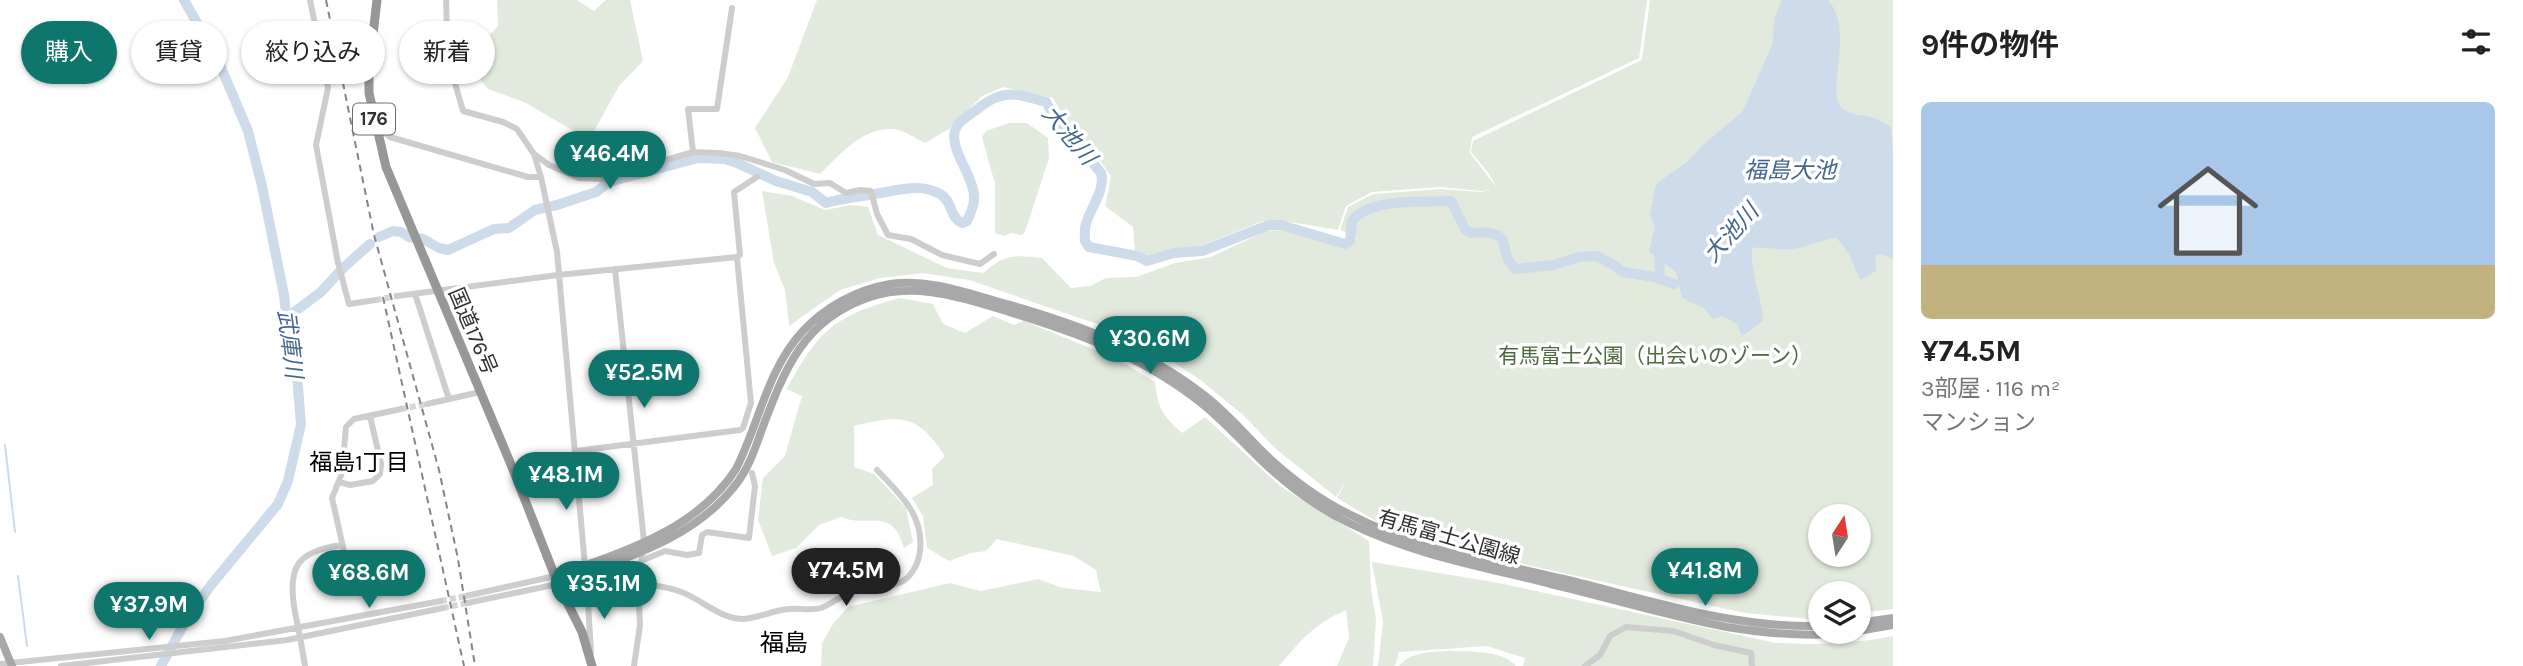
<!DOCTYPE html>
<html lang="ja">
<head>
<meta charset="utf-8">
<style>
  body { margin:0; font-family:Karla,"Noto Sans JP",sans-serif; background:#f6f6f6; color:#222; height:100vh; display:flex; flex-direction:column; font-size:26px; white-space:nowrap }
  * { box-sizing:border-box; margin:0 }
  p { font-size:23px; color:#767676 }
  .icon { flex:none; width:38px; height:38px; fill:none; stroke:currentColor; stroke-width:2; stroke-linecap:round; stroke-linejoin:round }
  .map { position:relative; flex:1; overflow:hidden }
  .drawer { display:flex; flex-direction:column; background:#fff; width:630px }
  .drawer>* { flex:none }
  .hud { position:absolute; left:21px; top:21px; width:665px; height:63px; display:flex; gap:14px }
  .needle { width:46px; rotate:12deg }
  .controls { position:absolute; left:1808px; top:504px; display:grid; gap:14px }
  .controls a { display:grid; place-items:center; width:63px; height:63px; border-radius:50%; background:#fff; box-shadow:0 2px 5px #0004; font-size:35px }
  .price { position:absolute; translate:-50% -60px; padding:0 16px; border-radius:24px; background:#0f766e; color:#fff; font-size:23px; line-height:46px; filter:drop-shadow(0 2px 4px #0008) }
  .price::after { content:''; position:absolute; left:50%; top:42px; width:21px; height:16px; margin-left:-10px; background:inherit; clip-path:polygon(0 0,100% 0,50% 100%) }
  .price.selected { background:#222; color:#fff }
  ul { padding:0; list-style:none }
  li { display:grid; align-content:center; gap:14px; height:371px; padding:0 28px }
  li+li { border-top:2px solid #e0e0e0 }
  li span { display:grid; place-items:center; height:217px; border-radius:10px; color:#555 }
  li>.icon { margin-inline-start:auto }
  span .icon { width:126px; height:126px; fill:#fffc; stroke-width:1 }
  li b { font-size:30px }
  h2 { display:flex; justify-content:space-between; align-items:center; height:84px; padding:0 28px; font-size:30px }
  .pill { padding:0 24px; border-radius:32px; background:#fff; box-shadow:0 2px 5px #0004; font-size:24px; line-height:63px }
  .pill.selected { background:#0f766e; color:#fff }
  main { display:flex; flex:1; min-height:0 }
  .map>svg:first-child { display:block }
  .green { fill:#e2e9dd; fill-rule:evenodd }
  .water { fill:#cedbea }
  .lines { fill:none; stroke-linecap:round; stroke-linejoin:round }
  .stream { stroke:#cedbea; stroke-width:2 }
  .river { stroke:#cedbea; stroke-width:10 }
  .minor-tunnel { stroke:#d6d6d6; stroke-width:6; stroke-dasharray:6 3; stroke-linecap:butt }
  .minor { stroke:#cdcdcd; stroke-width:6 }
  .major { stroke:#a8a8a8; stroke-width:8 }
  .highway { stroke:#979797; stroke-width:9 }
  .rail { stroke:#858585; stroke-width:2; stroke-dasharray:7 5; stroke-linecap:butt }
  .labels { text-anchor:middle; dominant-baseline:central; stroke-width:7; stroke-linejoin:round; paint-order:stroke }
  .shield { fill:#fff; stroke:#6e6e6e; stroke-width:2 }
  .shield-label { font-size:19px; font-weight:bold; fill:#303030 }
  .street-label { font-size:21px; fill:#303030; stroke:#fff }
  .park-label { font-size:21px; fill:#4f6941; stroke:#fff }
  .water-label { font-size:23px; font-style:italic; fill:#45678c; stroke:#fff }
  .neighbourhood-label { font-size:23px; fill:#000; stroke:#fff }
  .quarter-label { font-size:24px; fill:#000; stroke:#fff }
</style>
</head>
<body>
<main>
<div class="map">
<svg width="1893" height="666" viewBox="0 0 1893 666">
  <rect width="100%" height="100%" fill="#fff"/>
  <path class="green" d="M497,0H577L594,11L606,0H630L643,61L619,86L589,140L526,103L488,89L460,56L482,43L498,26Z
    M817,0H1647L1639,58L1472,137L1470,153L1497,188L1489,174L1471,152L1473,141L1642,60L1650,0H1893V609L1859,613L1858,593H1820V617L1810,619L1745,613L1531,566L1381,524L1337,498L1347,479L1336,497L1276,449L1243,415L1199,379L1149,346L1097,324L969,280L923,273L880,278L840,290L789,326L785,290L774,263L762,191L792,196L825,210L851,205L868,207L878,235L947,268L983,273C1005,254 1014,255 1042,258L1071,288L1090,286L1106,278L1136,277L1175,263L1211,257L1266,231L1283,230L1344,246L1357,237L1340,230L1348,207L1373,194L1441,189L1480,192L1492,190L1481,191L1440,187L1372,192L1346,206L1338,230L1290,222L1263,221L1197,247L1169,250L1149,257L1135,251L1133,227L1105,206L1111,176L1084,138L1067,123L1053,98L1003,87L982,96L949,129L925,143C916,139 904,130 894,129C862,127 841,154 820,174L772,162L755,128L788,77ZM1820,516H1858V555H1820Z
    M1009,123H1027L1048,138L1049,158L1025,232L1022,235L1011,233L1004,236L995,233V184L982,137L986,131Z
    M900,298L933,304L943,324L965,333L993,316L1014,325L1024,321L1117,359L1155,382C1158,408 1162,415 1182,433L1205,417L1280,486L1369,541L1371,589L1376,620L1373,666H1337L1349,638L1346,610C1314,624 1301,640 1279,666H821L822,643L833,624L848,607L950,583L981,591L1038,579L1063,588L1101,592L1096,570L1074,556L997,539L986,551L971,553L949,561L927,548L923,516L912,498L933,485L932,469L945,456C917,413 900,415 854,426V467L874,474L906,508L913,542L904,548C891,505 871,529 841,517L819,525L796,548L772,556L758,520L763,478L785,456L802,396L787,389C818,330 836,315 900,298Z
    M402,559L407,566L409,583C395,602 374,588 377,568Z
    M1372,562L1499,583L1776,643C1816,645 1854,644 1893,636V666H1523L1525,658L1487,646L1399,652L1395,666H1378L1383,622Z
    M1467,651C1485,653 1503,652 1516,666H1399C1412,648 1446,652 1467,651Z"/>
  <path class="water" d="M1782,0H1828C1856,31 1823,96 1844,110C1852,115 1862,115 1871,117C1878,119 1884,123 1891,127L1893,155V259L1881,254L1875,256L1876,271L1860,280L1849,254L1837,238C1820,239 1807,248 1792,249C1779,251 1766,246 1752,248C1750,274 1762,296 1763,321L1742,336L1737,324L1722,316L1713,319L1704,308L1682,298L1676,272L1649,252L1655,226L1650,215L1656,184L1688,161L1704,144L1743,111L1772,45L1775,16Z"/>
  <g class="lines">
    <path class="stream" d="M5,445L15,532
      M18,576L27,646"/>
    <path class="river" d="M379,237L393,231L401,232L409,237L423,239L439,248L448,250L494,229L509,228L535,210L557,205L596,192L609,182L698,158L725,159L737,163L776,181L812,192L826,203C842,198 858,197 875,194C896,191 919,182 940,194C953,201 949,217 962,223L967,221C971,213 975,204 974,195C973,175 947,146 956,128C960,119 972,114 980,107C1004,88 1018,94 1046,102L1063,132L1076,142L1101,173C1106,190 1090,208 1086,224C1084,229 1085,236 1085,241L1089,247L1137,256L1147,261L1174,253L1202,251L1269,225H1281L1345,244L1350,241L1352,221C1371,197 1422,203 1451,201L1465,229L1471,233C1519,228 1495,253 1516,269L1553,265L1579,257L1596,256L1612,264L1623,272L1654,277L1674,284
      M1654,277H1659C1661,270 1658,262 1660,254
      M286,318L321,292L343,268L370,244
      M161,666L184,624L211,585L278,504L288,481L301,424L296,362L287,323L284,295L262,186L248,131L217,58L184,0"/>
    <path class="minor-tunnel" d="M376,300L397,296
      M401,409L427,404
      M441,601L466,596
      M443,608L467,603"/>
    <path class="minor" d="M310,0L328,88L316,145L338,263L349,304L376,300
      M446,0L448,59L463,111L503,122L517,129L534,154L541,177L557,252L585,566
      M377,127L390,137L528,177H541
      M693,152L688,109H717L732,8
      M534,154L549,165L579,178L602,179L693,152L719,153L740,156L785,170L814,184L830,183L846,193L860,190L871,191L877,214L888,235L911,239L942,255L980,264L994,254
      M615,269L644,541L638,584L640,625L634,666
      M415,294L449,399
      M397,296L558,275L737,257
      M427,404L480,392
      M576,451L740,430L743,428L751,403L737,257L740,255L734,192L757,177
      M339,482L350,485L373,481L380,474L381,464L370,416
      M643,560L665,551L687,555L699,553L702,535L707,532L749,538L755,486L752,473
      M350,578L332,498L342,473L346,427L354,419L401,409
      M466,596L555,576
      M467,603L558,584
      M591,653L587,585L593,583C621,583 652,582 679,591C700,598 718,618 742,619C757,619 773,610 789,609C799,608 811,611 821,608C832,604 842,595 854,590C869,584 886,589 901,582C910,578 917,566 919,557C927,518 901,495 877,470
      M0,664L225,641L441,601
      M61,666L287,640L443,608
      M305,666C302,648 299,630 295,612C287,568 296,551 342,545
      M1585,666L1600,655L1610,636L1626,627L1673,631L1714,645L1751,653L1752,666"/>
    <path class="major" d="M555,576C622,552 696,531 736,469C759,424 767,370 802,332C825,307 856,290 890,284C927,279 961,291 996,301C1072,322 1140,346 1204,395C1226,412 1244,433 1263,452C1290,478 1318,499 1351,515C1417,549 1493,562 1564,579C1651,600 1730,628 1820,626
      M558,584C619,560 691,541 733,488C747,472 754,452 761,432C784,371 802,320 870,297C910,283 954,295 993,307C1069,330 1136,352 1200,402C1222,419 1240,440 1261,460C1288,486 1317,508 1351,524C1414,555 1484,567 1551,584C1610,598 1668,616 1727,627C1770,634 1813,638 1856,632
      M1858,623L1893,618
      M1858,631L1893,625
      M0,637L12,666"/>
    <path class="highway" d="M377,0L369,69V93L386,167L512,467L558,584L582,632L592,666"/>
    <path class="rail" d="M326,0L374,235L439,470L458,559L475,666
      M383,297L464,666"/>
  </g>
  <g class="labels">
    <rect class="shield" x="353" y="103.5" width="42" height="31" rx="5"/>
    <g class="shield-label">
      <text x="374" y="119">176</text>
    </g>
    <g class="street-label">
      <text transform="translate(473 331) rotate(67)">国道176号</text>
      <text transform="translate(1449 537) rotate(16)">有馬富士公園線</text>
    </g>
    <g class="park-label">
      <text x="1655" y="356">有馬富士公園（出会いのゾーン）</text>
    </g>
    <g class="water-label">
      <text transform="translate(1069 135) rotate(50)">大池川</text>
      <text x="1790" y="170">福島大池</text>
      <text transform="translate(1731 233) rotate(-48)">大池川</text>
      <text transform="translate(290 344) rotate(83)">武庫川</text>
    </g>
    <g class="neighbourhood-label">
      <text x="359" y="462">福島1丁目</text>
    </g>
    <g class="quarter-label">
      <text x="784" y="643">福島</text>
    </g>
  </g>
</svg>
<div class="controls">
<a><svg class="needle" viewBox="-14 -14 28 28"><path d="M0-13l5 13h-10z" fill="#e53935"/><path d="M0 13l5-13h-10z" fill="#767676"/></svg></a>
<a><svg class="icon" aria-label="layers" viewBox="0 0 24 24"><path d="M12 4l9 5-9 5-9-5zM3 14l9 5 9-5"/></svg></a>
</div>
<b class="price" style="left:610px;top:191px">¥46.4M</b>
<b class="price" style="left:1150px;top:376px">¥30.6M</b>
<b class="price" style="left:644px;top:410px">¥52.5M</b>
<b class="price" style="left:566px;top:512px">¥48.1M</b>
<b class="price selected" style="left:846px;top:608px">¥74.5M</b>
<b class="price" style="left:1705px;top:608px">¥41.8M</b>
<b class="price" style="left:369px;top:610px">¥68.6M</b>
<b class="price" style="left:604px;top:621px">¥35.1M</b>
<b class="price" style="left:149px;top:642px">¥37.9M</b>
<div class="hud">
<a class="pill selected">購入</a>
<a class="pill">賃貸</a>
<a class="pill">絞り込み</a>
<a class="pill">新着</a>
</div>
</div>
<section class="drawer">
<h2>9件の物件<svg class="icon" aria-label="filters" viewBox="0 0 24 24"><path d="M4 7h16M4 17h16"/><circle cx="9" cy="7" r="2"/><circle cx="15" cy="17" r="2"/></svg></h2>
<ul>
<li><span style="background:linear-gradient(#a9c7e8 75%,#c2b280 0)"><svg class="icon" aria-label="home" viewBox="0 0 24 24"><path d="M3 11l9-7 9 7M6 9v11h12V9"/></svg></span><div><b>¥74.5M</b><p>3部屋 · 116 m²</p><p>マンション</p></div></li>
</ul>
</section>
</main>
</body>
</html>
